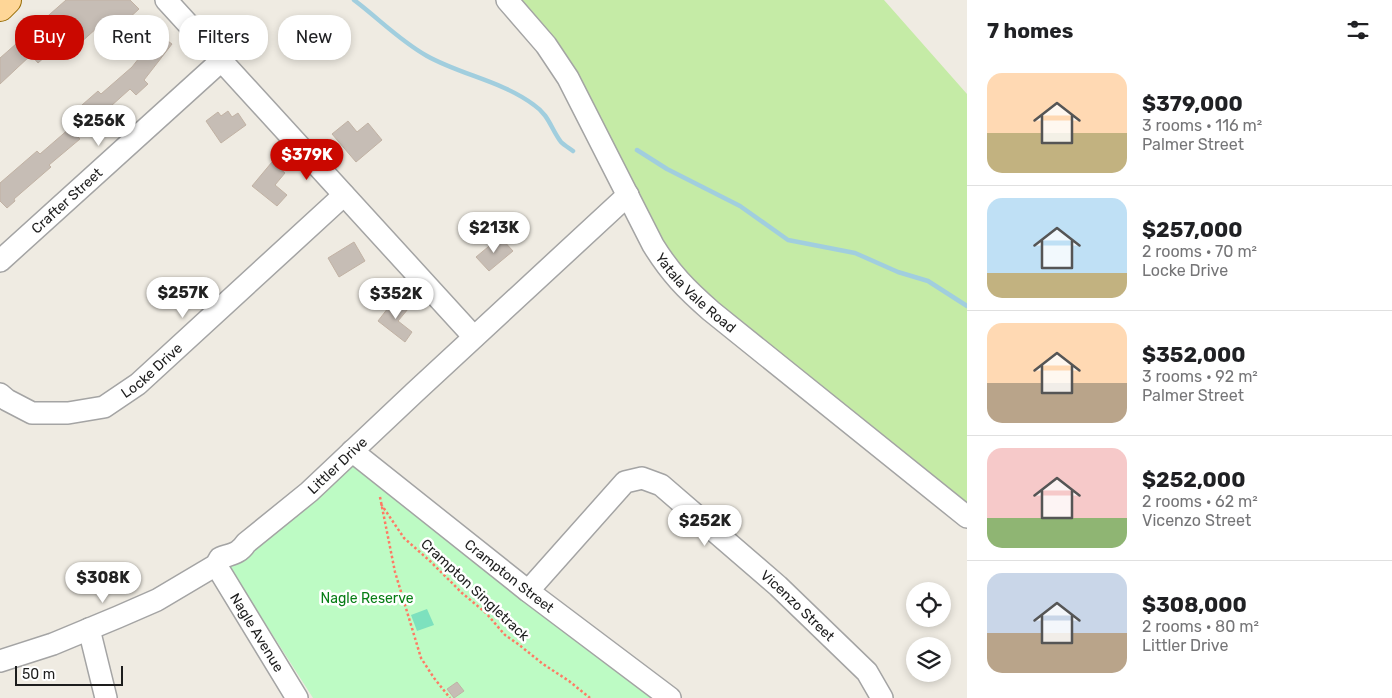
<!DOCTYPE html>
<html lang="en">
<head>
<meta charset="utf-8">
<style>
  body { margin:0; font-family:Rubik,sans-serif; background:#f2f2f2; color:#202124; height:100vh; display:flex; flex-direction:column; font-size:19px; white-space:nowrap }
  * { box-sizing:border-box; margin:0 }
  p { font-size:16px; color:#757577 }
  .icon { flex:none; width:28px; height:28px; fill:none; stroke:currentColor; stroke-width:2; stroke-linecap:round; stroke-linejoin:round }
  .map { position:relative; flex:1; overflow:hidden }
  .drawer { display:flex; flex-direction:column; background:#fff; width:425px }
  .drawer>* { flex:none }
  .hud { position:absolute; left:15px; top:15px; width:475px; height:45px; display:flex; gap:10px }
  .buttons { position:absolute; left:906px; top:582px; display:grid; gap:10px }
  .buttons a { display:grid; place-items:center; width:45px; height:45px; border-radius:50%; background:#fff; box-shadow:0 2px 8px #0003; font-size:25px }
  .scale { position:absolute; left:15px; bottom:12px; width:108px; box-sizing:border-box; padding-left:5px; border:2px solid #1d1d1d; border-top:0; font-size:14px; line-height:18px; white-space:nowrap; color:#1d1d1d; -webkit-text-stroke:4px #fff; paint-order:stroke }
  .price { position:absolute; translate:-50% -42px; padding:0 11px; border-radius:18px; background:#fff; color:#222; font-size:16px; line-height:32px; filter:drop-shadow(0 1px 2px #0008) }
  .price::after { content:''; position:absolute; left:50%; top:30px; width:15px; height:11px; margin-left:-8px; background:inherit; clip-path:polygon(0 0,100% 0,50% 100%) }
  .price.on { background:#ca0800; color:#fff }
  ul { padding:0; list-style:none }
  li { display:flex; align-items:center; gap:15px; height:125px; padding:0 20px }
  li+li { border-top:1px solid #e0e0e0 }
  li span { display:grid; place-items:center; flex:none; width:140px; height:100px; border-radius:15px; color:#555 }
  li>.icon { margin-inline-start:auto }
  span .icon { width:60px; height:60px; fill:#fffc; stroke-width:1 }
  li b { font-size:21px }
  h2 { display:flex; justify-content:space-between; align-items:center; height:60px; padding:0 20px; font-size:21px }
  .chip { padding:0 18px; border-radius:20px; background:#fff; box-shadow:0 2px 8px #0003; font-size:18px; line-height:45px }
  .chip.on { background:#ca0800; color:#fff }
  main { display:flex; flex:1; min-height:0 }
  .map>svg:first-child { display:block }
  .grass { fill:#c5eba6 }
  .park { fill:#bdfbc4 }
  .pitch { fill:#7de1be }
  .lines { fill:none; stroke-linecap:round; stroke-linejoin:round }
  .stream { stroke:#a1cede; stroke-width:4.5 }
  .building { fill:#c6bdb5; stroke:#c1b2a4 }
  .minor-casing { stroke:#a4a4a4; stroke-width:24 }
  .major-casing { stroke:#966a00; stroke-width:30 }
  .path { stroke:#fe7a64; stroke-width:2.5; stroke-dasharray:2.5 2.5; stroke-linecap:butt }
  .minor { stroke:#fff; stroke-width:21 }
  .major { stroke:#fed697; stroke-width:28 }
  .labels { text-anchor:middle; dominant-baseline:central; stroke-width:5; stroke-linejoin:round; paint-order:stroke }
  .street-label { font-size:14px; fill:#1d1d1d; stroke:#fff }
  .park-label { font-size:14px; fill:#087e16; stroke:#fff }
</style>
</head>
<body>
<main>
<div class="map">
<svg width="967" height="698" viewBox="0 0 967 698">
  <rect width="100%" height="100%" fill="#efebe2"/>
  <path class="grass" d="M506,0H884L967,94V517L668,269L568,78Z"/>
  <path class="park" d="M354,462L658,698H313L228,565Z"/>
  <path class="pitch" d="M427,609L434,625L417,631L411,615Z"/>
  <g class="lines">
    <path class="stream" d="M354,0C378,18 400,41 427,56C461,75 502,81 534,105C549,115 551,129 561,142C564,145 569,148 573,151
      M637,150L667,169L740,206L788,240L855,253L898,272L928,281L967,306"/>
  </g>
  <path class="building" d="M66,0H130L139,9L116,30L107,19L79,44L70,35L38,63L31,55L0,84V58Z
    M158,34L172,44L144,80L148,84L136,95L130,89L111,106L116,111L102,124L92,113L82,121L74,112L98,91L101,94L132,67Z
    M228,111L232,117L238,113L246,125L221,143L206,121L218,112L221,116Z
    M348,121L357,132L368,123L382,140L356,162L332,134Z
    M70,128L80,139L49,165L51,167L14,199L15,201L7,208L0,201V183L37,151L40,154Z
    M272,162L285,173L275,185L287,195L277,206L252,186Z
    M500,237L513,251L489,271L476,257Z
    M354,242L365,261L339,277L328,258Z
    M395,299L408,309L398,321L412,332L405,342L378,321Z
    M457,682L464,691L454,698L447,689Z"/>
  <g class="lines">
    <defs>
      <g id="minor">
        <path d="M166,0L474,337"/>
        <path id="s1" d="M507,0L546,45L568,78L653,245C671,274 686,289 711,311L967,517"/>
        <path id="s2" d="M0,261L222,60"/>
        <path id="s3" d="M0,394L7,400L32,413H68L104,407L138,384L344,195"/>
        <path id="s4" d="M352,451L528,591L670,698"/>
        <path id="s5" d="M216,565L297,698"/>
        <path id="s6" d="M528,591L625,482L642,478L661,485L778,586L867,672L882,698"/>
        <path d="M89,629L106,698"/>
        <path id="s7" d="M0,661L53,644L118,617L157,600L216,565L220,558C231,554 239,554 246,543L309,492L415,392L628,195"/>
      </g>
      <path id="major" d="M0,7L7,0"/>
    </defs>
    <use href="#minor" class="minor-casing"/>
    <use href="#major" class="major-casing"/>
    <path class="path" d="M380,497L395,572L421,658L434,678L450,698
      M381,504L404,538L431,562L462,593L486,613L505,635L518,644L543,664L569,681L590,698"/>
    <use href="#minor" class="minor"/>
    <use href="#major" class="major"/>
  </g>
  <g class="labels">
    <g class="street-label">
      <text stroke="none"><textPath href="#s2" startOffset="90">Crafter Street</textPath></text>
      <text stroke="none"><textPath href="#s1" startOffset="351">Yatala Vale Road</textPath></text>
      <text stroke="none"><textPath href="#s3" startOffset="170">Locke Drive</textPath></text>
      <text stroke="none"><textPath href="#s7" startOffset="396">Littler Drive</textPath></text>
      <text stroke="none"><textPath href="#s4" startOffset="201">Crampton Street</textPath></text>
      <text transform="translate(475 590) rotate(43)">Crampton Singletrack</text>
      <text stroke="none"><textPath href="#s6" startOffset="366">Vicenzo Street</textPath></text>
      <text stroke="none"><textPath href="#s5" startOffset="79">Nagle Avenue</textPath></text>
    </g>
    <g class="park-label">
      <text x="367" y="598">Nagle Reserve</text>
    </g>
  </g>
</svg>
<div class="buttons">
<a><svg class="icon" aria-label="locate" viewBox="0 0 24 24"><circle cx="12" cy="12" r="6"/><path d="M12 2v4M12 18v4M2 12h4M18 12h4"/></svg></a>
<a><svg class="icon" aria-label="layers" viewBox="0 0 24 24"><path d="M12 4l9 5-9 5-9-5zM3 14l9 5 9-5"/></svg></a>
</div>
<div class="scale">50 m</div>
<b class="price" style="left:99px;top:147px">$256K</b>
<b class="price on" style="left:307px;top:181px">$379K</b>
<b class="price" style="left:494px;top:254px">$213K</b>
<b class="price" style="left:183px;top:319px">$257K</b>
<b class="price" style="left:396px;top:320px">$352K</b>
<b class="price" style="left:705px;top:547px">$252K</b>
<b class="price" style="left:103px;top:604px">$308K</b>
<div class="hud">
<a class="chip on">Buy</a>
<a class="chip">Rent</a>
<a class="chip">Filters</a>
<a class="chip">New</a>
</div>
</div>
<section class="drawer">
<h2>7 homes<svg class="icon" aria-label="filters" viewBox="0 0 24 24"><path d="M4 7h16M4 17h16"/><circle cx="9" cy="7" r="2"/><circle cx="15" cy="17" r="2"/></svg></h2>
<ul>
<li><span style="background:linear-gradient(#ffd9b3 60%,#c2b280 0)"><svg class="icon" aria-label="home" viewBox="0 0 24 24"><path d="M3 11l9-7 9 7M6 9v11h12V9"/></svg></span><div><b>$379,000</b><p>3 rooms · 116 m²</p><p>Palmer Street</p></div></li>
<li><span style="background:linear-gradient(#bfe0f5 75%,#c2b280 0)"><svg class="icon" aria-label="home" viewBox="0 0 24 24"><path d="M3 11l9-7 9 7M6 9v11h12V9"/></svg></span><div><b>$257,000</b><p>2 rooms · 70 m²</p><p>Locke Drive</p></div></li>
<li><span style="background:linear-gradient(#ffd9b3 60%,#b9a48a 0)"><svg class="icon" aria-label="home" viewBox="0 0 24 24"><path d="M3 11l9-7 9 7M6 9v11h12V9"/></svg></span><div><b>$352,000</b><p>3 rooms · 92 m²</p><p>Palmer Street</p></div></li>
<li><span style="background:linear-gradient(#f6c9c9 70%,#8fb573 0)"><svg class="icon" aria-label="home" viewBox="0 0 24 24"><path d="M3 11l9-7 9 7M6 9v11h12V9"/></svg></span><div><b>$252,000</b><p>2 rooms · 62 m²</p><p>Vicenzo Street</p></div></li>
<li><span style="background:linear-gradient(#c9d6e8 60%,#b9a48a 0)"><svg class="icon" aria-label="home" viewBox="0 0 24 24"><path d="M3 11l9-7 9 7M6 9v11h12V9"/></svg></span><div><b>$308,000</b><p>2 rooms · 80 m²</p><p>Littler Drive</p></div></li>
</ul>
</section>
</main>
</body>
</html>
